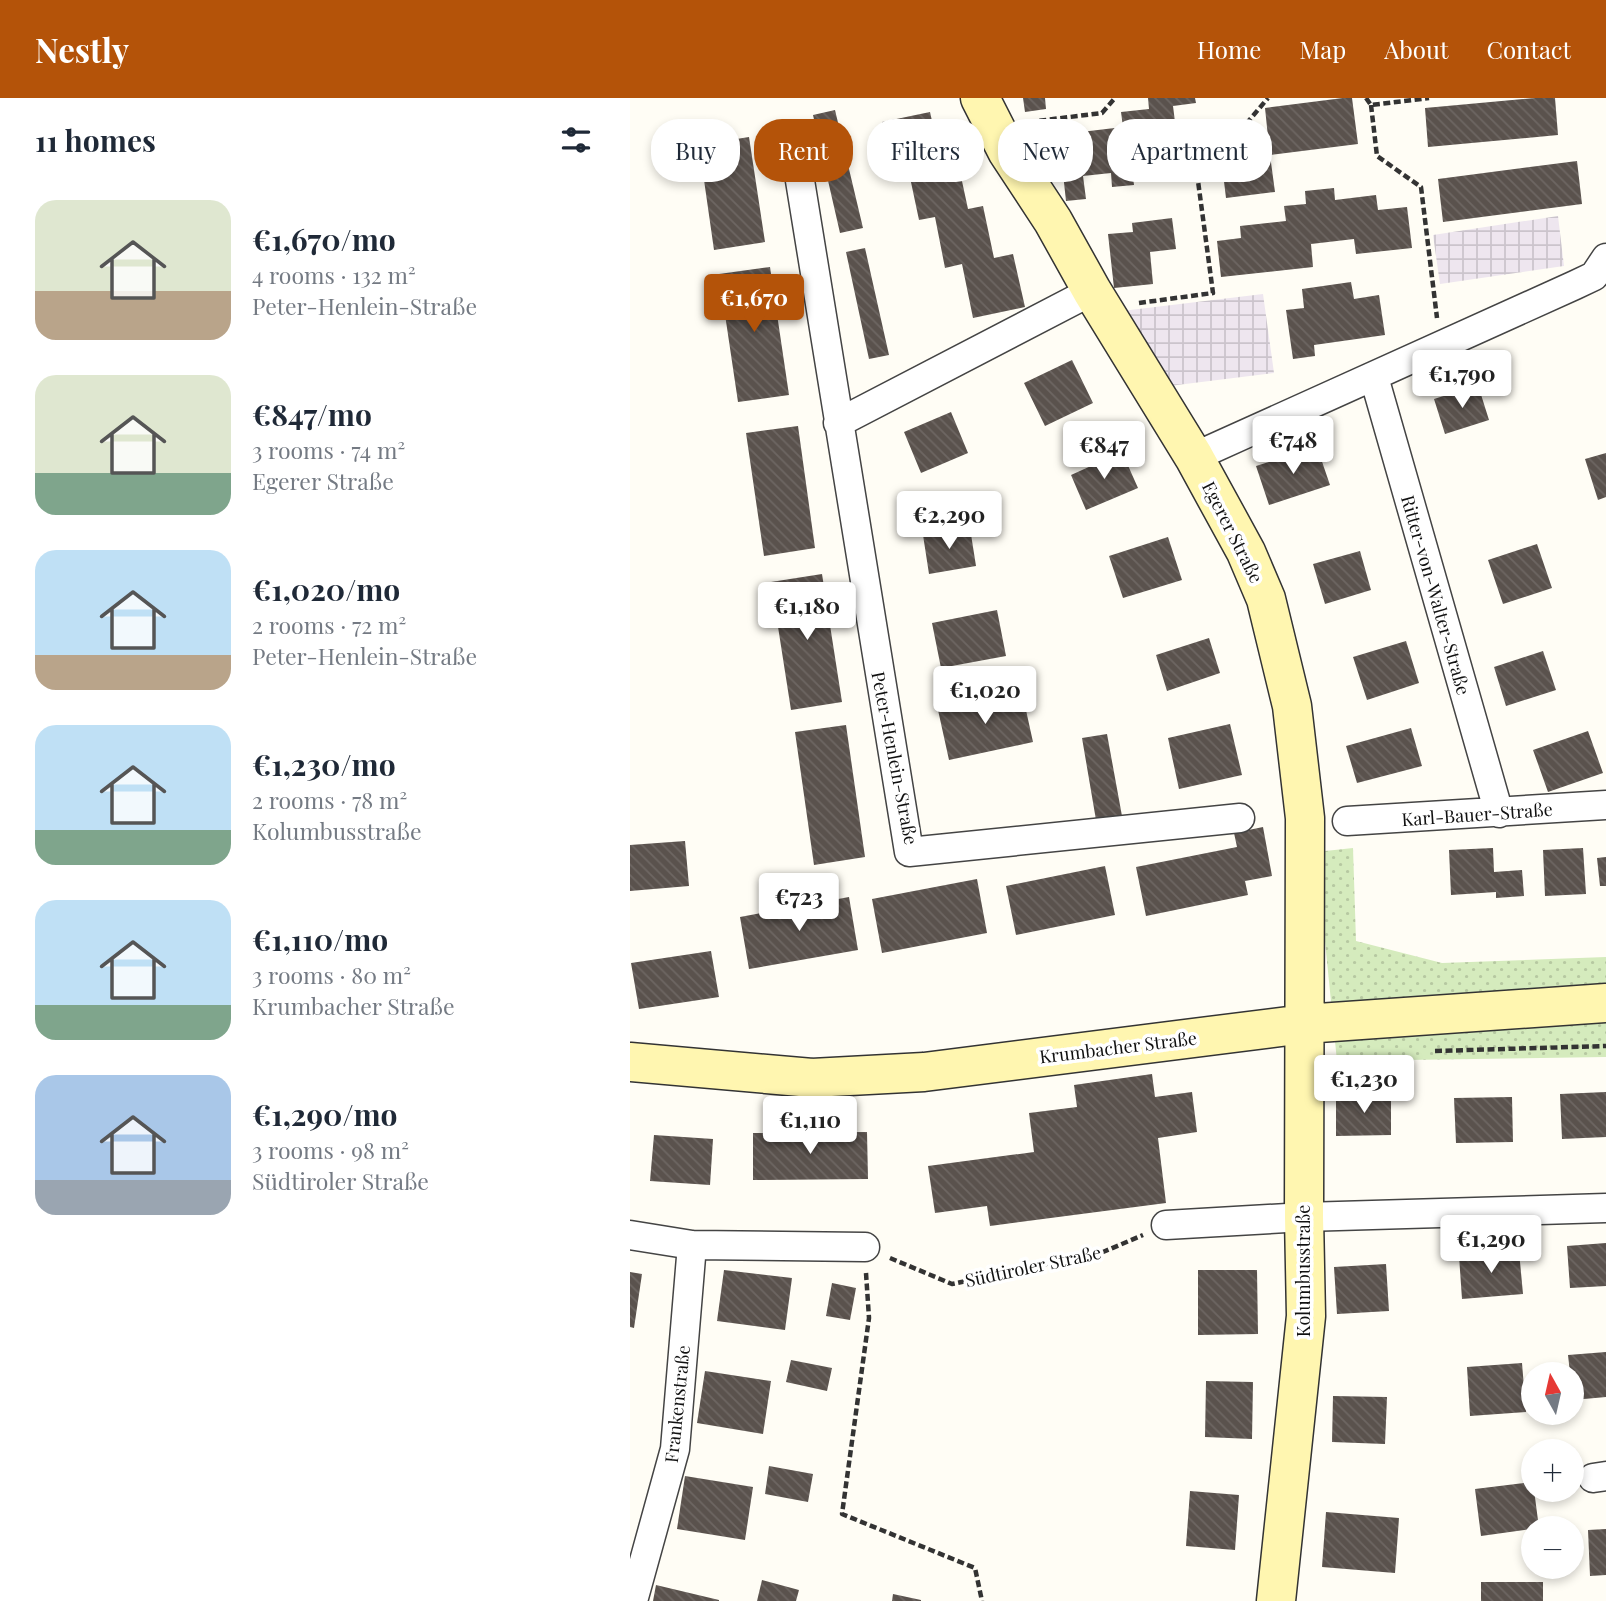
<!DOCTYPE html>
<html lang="en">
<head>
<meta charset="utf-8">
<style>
  body { margin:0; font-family:"Playfair Display",serif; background:#f6f6f7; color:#1f2937; height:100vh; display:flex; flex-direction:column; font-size:26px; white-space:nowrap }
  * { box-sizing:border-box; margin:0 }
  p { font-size:23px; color:#747a83 }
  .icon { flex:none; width:38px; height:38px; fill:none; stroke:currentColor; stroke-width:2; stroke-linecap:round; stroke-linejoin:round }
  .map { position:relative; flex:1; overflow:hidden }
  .sheet { display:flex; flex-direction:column; background:#fff; width:630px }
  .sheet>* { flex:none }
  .guide { position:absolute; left:21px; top:21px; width:665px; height:63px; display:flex; gap:14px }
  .needle { width:46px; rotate:352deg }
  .buttons { position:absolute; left:891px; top:1264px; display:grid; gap:14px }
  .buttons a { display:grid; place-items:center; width:63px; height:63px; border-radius:50%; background:#fff; box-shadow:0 4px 10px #0003; font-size:35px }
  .price { position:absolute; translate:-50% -60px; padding:0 16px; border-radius:7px; background:#fff; color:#222; font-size:23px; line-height:46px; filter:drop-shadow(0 2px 4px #0008) }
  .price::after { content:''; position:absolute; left:50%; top:42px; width:21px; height:16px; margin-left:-10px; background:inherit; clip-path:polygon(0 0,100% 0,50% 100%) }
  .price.active { background:#b45309; color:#fff }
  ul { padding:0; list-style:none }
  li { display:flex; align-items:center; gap:21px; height:175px; padding:0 35px }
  li span { display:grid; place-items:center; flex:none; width:196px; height:140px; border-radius:21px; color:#555 }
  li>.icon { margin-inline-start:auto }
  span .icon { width:84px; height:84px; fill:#fffc; stroke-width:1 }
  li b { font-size:30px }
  h2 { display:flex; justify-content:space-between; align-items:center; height:84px; padding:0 35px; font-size:30px }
  .pill { padding:0 24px; border-radius:28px; background:#fff; box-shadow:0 4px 10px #0003; font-size:24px; line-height:63px }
  .pill.active { background:#b45309; color:#fff }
  header { display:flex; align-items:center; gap:42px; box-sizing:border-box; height:98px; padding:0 35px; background:#b45309; color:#fff }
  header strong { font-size:33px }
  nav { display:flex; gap:38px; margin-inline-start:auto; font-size:24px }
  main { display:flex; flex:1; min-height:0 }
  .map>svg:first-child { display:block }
  .industrial { fill:url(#industrial-grid) }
  .grass { fill:url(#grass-dots) }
  .building { fill:url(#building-back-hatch) }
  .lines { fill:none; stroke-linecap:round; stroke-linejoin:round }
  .street-casing { stroke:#444; stroke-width:31 }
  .secondary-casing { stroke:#333; stroke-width:41 }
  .path { stroke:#333; stroke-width:4.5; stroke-dasharray:7 3.5; stroke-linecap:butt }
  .street { stroke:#fff; stroke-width:28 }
  .secondary { stroke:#fff6b0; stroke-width:38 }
  .labels { text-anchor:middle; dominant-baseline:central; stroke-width:7; stroke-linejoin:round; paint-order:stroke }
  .street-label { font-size:18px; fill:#111; stroke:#fff }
</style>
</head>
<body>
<header>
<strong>Nestly</strong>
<nav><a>Home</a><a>Map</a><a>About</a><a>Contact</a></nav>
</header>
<main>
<section class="sheet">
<h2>11 homes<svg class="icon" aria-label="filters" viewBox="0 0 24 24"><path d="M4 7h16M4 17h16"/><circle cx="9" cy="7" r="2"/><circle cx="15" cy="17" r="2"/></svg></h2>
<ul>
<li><span style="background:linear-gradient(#dfe7d0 65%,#b9a48a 0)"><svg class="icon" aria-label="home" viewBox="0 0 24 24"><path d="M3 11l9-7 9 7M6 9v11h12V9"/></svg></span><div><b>€1,670/mo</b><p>4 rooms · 132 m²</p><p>Peter-Henlein-Straße</p></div></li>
<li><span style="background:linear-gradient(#dfe7d0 70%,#7fa58c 0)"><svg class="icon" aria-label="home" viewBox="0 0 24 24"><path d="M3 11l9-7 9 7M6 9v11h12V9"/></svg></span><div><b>€847/mo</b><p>3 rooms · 74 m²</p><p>Egerer Straße</p></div></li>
<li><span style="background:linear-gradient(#bfe0f5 75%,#b9a48a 0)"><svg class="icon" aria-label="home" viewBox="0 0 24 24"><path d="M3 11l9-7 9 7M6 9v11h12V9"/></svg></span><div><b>€1,020/mo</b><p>2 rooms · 72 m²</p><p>Peter-Henlein-Straße</p></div></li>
<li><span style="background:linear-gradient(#bfe0f5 75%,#7fa58c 0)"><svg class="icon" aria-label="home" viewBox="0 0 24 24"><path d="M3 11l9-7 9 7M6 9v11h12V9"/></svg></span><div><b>€1,230/mo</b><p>2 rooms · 78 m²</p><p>Kolumbusstraße</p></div></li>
<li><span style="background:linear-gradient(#bfe0f5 75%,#7fa58c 0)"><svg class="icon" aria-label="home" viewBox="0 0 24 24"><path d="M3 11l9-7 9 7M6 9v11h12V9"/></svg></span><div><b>€1,110/mo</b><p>3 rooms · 80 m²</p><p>Krumbacher Straße</p></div></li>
<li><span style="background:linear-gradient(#a9c7e8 75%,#9aa5b1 0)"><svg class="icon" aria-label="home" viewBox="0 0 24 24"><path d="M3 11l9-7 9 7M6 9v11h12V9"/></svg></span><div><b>€1,290/mo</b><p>3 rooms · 98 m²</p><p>Südtiroler Straße</p></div></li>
</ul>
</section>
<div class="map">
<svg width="976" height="1503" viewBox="0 0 976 1503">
  <defs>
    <pattern id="industrial-grid" width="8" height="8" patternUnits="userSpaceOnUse" patternTransform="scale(1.75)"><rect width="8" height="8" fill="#eee6ef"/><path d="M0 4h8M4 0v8" fill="none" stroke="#cbc4cc"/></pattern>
    <pattern id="grass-dots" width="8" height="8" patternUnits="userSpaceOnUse" patternTransform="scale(1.75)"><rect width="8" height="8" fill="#d5ebbd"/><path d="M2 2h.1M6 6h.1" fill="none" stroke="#b6c8a1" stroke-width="1.8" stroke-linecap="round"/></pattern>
    <pattern id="building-back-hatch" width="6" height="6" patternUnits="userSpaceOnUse" patternTransform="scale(1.75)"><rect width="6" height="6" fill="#5a524d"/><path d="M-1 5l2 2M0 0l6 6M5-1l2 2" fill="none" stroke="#6d6662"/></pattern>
  </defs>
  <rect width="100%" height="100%" fill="#fffdf5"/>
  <path class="industrial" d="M928,118L934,168L810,186L803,137Z
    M633,196L644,275L531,289L492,213Z"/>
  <path class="grass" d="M723,750L726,843L812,865L976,859V959L707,963L686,754Z"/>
  <path class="building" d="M393,0H415L416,11L395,14Z
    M518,0H565L566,5L543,8L546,32L522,35L525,57L501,60L504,87L482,89L481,75L453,78L456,101L436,103L430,48L453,45L451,34L493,29L491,14L519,11Z
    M713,0H722L728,46L640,57L645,94L596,100L591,59L613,56L611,42L638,39L635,10Z
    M905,0H925L928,37L798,49L795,10Z
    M205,12L233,130L210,135L183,17Z
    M300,14L311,63L327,60L338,111L353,108L364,160L383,156L395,209L343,220L332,166L315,170L305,119L289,122L278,70L262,73L252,24Z
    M119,39L135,144L84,152L69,47Z
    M947,63L952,106L813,124L808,81Z
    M704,90L705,102L746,97L748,112L777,109L782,150L726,156L724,141L681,146L683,169L591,179L587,143L611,140L610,128L656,123L654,108L676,106L675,93Z
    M542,120L546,151L520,154L523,186L484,190L478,136L503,134L502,125Z
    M235,150L259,257L239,261L216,154Z
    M140,169L159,297L108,304L89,176Z
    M721,184L724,201L749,197L755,237L684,247L685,258L663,261L656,212L674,210L672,191Z
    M442,262L463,305L415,328L394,285Z
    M848,287L859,322L815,336L804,301Z
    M321,314L338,355L291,375L274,334Z
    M168,328L185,450L134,458L116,335Z
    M687,349L700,387L639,407L626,368Z
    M492,354L508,390L456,412L441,377Z
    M976,355V399L968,402L955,361Z
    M340,430L346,468L299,476L293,437Z
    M538,439L552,482L493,500L479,458Z
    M907,446L922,490L873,506L858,462Z
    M730,453L741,492L695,506L683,466Z
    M192,476L212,604L161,612L141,484Z
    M367,512L376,558L311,570L302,525Z
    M579,540L590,575L537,593L526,557Z
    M776,543L789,585L737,602L723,559Z
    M913,553L926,592L876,608L864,569Z
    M392,594L403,644L319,662L308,612Z
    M600,626L612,677L549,691L538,640Z
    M216,627L235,759L184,767L165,634Z
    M781,630L792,668L727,685L716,648Z
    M958,633L973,675L918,694L903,652Z
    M477,636L492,718L466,722L452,640Z
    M633,729L642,778L615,783L618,797L516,818L506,769L607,749L604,735Z
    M55,743L59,788L0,793V747Z
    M863,750L864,774L892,772L894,798L866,800V794L821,797L819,752Z
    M953,750L956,796L915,798L913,752Z
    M976,759V788H970L967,760Z
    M475,768L485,817L386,837L376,788Z
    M347,781L357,835L252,855L242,801Z
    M219,799L228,852L119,871L110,819Z
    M81,853L89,899L9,911L1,865Z
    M522,976L525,999L562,994L567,1034L528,1040L536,1105L360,1128L357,1108L305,1115L298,1068L404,1054L399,1015L447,1009L444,987Z
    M976,994V1039L932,1041L930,996Z
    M761,997V1037L706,1038V998Z
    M882,999L883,1044L826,1045L824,1000Z
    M237,1034L238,1081L123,1082V1035Z
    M24,1037L83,1041L80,1087L20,1083Z
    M976,1145V1188L940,1190L937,1148Z
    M889,1153L893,1196L832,1201L829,1158Z
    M756,1166L759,1213L707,1216L704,1169Z
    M94,1172L162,1180L155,1232L87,1223Z
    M568,1172H627L628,1236L568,1237Z
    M0,1174L12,1176L4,1230L0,1229Z
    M202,1185L226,1190L220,1222L196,1218Z
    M976,1254V1299L943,1302L938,1257Z
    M161,1262L202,1270L197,1293L156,1284Z
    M892,1265L896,1314L840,1318L837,1269Z
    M75,1273L141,1283L133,1336L67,1325Z
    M576,1283L623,1284L622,1341L575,1339Z
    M703,1298L757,1299L755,1346L702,1344Z
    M139,1368L183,1376L178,1404L135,1396Z
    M55,1378L123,1389L115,1442L47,1431Z
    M903,1384L909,1430L851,1438L845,1391Z
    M560,1393L609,1397L605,1452L556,1448Z
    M696,1414L769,1420L765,1475L692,1469Z
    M976,1431V1477L960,1478L958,1432Z
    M132,1482L169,1492L166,1503H127Z
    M851,1484H913V1503H851Z
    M26,1487L89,1502V1503H23Z
    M263,1496L291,1502V1503H262Z"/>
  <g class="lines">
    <defs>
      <path id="street" d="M167,64L279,754L610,720
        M744,279L869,715
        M208,325L462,193
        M564,359L945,187L964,178L976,160
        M717,723L976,707
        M536,1127L674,1119L976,1110
        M0,1137L62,1147L235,1149
        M963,1380L976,1378
        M3,1503L45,1351L62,1147"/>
      <path id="secondary" d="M350,0L377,53L423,123L462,193L564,359L616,454L636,501L662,608L675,720L674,1119L676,1218L646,1503
        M0,964L182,980L294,974L674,926L976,905"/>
    </defs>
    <use href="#street" class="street-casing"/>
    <use href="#secondary" class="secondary-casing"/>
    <path class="path" d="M736,0L741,7L799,0
      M741,7L747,58L791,89L807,220
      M399,24L472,15L485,0
      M509,205L583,195L568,83L638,0
      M805,953L976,948
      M260,1160L322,1186L473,1154L513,1137
      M236,1175L239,1220L212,1416L345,1470L352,1503"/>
    <use href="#street" class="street"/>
    <use href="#secondary" class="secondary"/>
  </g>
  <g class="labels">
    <g class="street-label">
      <text transform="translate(603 434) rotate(63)">Egerer Straße</text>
      <text transform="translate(806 497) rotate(74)">Ritter-von-Walter-Straße</text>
      <text transform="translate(265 660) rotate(79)">Peter-Henlein-Straße</text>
      <text transform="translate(847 716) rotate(-4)">Karl-Bauer-Straße</text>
      <text transform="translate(488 949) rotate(-7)">Krumbacher Straße</text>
      <text transform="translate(403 1168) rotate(-12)">Südtiroler Straße</text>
      <text transform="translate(673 1173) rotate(-90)">Kolumbusstraße</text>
      <text transform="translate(47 1306) rotate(-84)">Frankenstraße</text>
    </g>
  </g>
</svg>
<div class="buttons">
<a><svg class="needle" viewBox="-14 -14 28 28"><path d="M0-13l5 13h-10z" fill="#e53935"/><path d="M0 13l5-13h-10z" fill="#747a83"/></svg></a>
<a>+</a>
<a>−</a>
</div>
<b class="price active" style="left:124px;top:236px">€1,670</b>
<b class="price" style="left:832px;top:312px">€1,790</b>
<b class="price" style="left:663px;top:378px">€748</b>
<b class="price" style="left:474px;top:383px">€847</b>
<b class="price" style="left:319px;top:453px">€2,290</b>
<b class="price" style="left:177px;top:544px">€1,180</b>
<b class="price" style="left:355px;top:628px">€1,020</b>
<b class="price" style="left:169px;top:835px">€723</b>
<b class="price" style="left:734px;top:1017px">€1,230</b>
<b class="price" style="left:180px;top:1058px">€1,110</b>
<b class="price" style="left:861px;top:1177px">€1,290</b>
<div class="guide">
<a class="pill">Buy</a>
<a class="pill active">Rent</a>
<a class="pill">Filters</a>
<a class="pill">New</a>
<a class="pill">Apartment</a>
</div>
</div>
</main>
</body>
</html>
